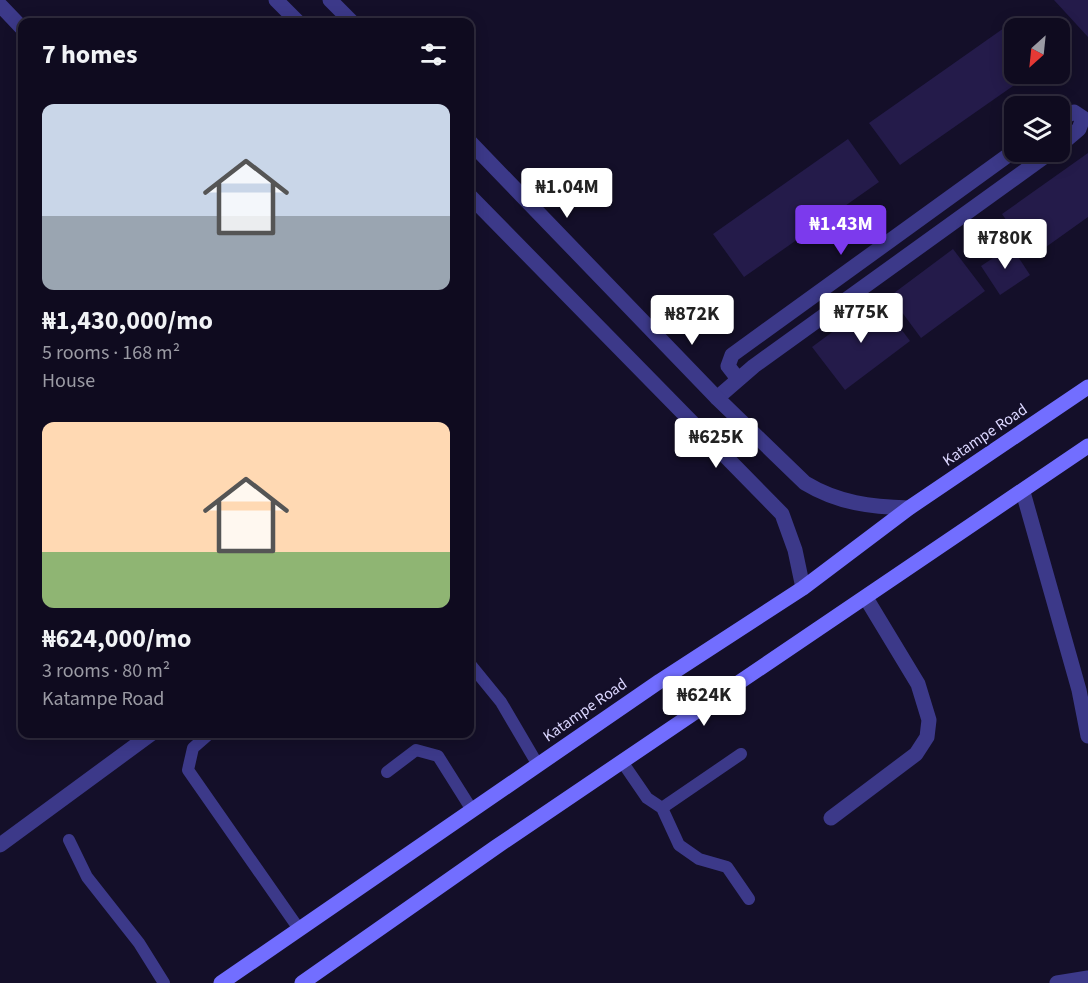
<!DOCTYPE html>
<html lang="en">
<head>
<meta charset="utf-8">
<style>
  body { margin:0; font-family:"Source Sans 3",sans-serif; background:#1d192c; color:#f1f3f6; height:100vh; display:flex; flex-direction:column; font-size:22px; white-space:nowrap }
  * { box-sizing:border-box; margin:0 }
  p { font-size:20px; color:#9b9ba4 }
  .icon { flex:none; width:33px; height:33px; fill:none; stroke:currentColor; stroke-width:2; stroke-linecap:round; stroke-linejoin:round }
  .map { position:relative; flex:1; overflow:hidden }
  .panel { position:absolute; left:18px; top:18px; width:456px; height:720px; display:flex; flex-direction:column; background:#0f0b1f; border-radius:12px; box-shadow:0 3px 15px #0003,0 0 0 2px #2f2b3d }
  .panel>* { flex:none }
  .needle { width:39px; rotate:207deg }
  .fabs { position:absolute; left:1004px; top:18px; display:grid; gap:12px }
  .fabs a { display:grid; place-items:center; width:66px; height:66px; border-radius:12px; background:#0f0b1f; box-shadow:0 3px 15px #0003,0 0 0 2px #2f2b3d; font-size:30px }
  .price { position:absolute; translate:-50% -51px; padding:0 14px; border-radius:6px; background:#fff; color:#222; font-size:20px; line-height:39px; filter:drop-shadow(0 2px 3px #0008) }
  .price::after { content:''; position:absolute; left:50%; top:36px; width:18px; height:14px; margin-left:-9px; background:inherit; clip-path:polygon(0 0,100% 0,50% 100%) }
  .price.current { background:#7c3aed; color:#fff }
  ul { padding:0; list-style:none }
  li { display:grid; align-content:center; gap:12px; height:318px; padding:0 24px }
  li span { display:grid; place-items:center; height:186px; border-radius:12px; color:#555 }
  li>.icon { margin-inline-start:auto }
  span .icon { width:108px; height:108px; fill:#fffc; stroke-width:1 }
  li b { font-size:26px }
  h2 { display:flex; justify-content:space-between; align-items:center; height:72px; padding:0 24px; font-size:26px }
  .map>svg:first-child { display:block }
  .building { fill:#241b4a }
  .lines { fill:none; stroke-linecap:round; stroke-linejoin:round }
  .service { stroke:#3c3989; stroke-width:12 }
  .minor { stroke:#3c3989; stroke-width:15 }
  .tertiary { stroke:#3c3989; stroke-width:15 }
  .secondary { stroke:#726eff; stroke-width:15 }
  .labels { text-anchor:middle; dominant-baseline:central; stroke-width:4.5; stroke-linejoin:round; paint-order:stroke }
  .street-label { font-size:16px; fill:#dcd7ff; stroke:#140f29 }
</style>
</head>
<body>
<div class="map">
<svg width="1088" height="983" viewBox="0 0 1088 983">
  <rect width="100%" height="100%" fill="#140f29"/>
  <path class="building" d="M1054,0H1088V37Z
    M1004,28L1014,42V74H1030L900,165L869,123Z
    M848,139L879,182L744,277L713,234Z
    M1088,153V217L1032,257L1002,214Z
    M1011,246L1030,275L1000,295L981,266Z
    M953,249L985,291L921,338L890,296Z
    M878,298L910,341L845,390L812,347Z"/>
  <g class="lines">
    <path class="service" d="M470,664L501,702L538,765
      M209,734L193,748L188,770L299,929
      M623,763L647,798L662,808L741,754
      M387,772L416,750L438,756L472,810
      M662,808L679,845L699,859L727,867L749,899
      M69,840L87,877L139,943L164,983"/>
    <path class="minor" d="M0,5L22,28
      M1059,120L1074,112L1083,118L1079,129L1059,146
      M738,379L728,366L732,355L1014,151
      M717,398L754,366L1051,152
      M1023,492L1079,690L1088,736
      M831,818L916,754L927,737L929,720L918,684L866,598
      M0,845L151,734
      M1057,983L1088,978"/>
    <path class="tertiary" d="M276,0L298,22
      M330,0L352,22
      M470,142L717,398L805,483C838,503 871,507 909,508
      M470,196L782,514L795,550L803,588"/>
    <path class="secondary" d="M221,983L660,681L803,588L909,508L1088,387
      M302,983L496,847L1088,446"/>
  </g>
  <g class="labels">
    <g class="street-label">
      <text transform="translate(985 435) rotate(-34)">Katampe Road</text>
      <text transform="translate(585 710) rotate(-35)">Katampe Road</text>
    </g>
  </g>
</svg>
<div class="fabs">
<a><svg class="needle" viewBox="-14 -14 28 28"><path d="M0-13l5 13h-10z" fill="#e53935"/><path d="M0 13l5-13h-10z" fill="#9b9ba4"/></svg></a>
<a><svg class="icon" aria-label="layers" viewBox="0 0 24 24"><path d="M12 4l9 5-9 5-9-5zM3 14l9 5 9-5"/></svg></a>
</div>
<b class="price" style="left:567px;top:219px">₦1.04M</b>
<b class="price current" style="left:841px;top:256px">₦1.43M</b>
<b class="price" style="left:1005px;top:270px">₦780K</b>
<b class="price" style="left:861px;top:344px">₦775K</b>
<b class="price" style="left:692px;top:346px">₦872K</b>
<b class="price" style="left:716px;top:469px">₦625K</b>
<b class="price" style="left:704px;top:727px">₦624K</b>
<section class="panel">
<h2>7 homes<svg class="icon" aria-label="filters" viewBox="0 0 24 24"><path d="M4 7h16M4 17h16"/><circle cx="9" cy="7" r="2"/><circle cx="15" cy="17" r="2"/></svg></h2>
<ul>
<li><span style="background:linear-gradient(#c9d6e8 60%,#9aa5b1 0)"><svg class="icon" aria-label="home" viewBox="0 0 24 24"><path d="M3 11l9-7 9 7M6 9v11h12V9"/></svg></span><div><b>₦1,430,000/mo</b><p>5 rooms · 168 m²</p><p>House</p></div></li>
<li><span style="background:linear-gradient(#ffd9b3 70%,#8fb573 0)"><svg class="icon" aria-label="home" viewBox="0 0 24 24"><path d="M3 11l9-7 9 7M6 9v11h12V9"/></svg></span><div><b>₦624,000/mo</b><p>3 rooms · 80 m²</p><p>Katampe Road</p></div></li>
</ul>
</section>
</div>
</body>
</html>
